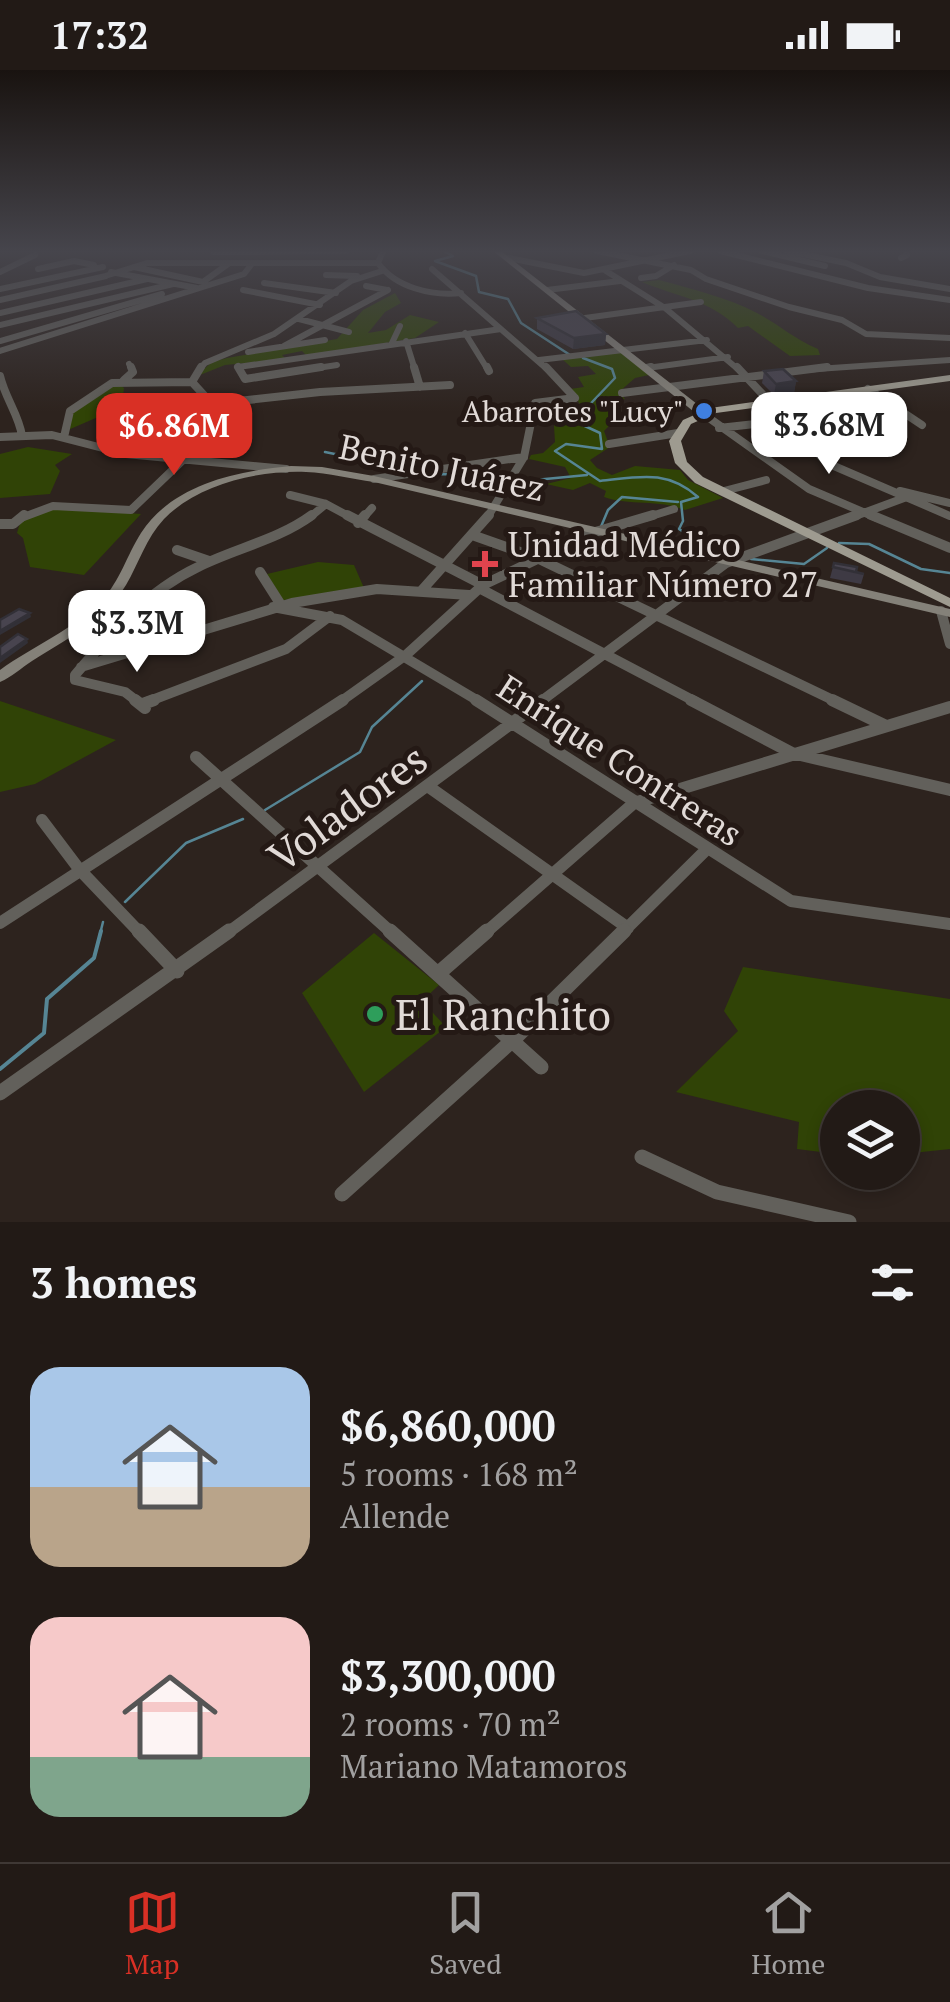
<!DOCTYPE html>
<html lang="en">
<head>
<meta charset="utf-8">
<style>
  body { margin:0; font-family:"PT Serif",serif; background:#2a231f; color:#f1f3f6; height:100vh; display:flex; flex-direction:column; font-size:38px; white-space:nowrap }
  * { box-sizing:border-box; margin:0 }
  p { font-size:32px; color:#a2a1a1 }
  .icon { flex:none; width:55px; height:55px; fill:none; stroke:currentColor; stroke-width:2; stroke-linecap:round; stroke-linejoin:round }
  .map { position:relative; height:1152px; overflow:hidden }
  .side { display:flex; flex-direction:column; background:#221a16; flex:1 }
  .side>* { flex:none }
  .fabs { position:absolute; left:820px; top:1020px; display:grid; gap:20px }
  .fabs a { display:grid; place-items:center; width:100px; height:100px; border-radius:50%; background:#221a16; box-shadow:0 5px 15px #0003,0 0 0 2px #3f3835; font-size:50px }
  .price { position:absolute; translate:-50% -85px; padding:0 22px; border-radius:20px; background:#fff; color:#222; font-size:32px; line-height:65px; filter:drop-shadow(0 2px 5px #0008) }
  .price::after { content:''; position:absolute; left:50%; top:60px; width:30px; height:22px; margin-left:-15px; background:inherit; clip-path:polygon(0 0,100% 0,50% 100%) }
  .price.active { background:#d93025; color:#fff }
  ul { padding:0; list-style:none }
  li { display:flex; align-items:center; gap:30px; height:250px; padding:0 30px }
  li span { display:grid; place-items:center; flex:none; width:280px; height:200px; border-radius:30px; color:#555 }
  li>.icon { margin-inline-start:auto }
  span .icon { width:120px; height:120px; fill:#fffc; stroke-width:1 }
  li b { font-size:42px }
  h2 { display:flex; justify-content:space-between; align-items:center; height:120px; padding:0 30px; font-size:42px }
  .status { display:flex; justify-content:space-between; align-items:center; height:70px; padding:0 50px; background:#221a16; direction:ltr }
  .status svg { height:28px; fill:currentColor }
  .menu { display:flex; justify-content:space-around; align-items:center; height:140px; border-top:2px solid #3f3835; background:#221a16; font-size:28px; color:#a2a1a1 }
  .menu a { display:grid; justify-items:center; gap:5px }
  .menu .active { color:#d93025 }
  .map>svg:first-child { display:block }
  .green { fill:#304306 }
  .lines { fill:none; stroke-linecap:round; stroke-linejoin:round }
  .stream-far1 { stroke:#568594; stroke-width:2.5 }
  .stream { stroke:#568594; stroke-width:4 }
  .street-far4 { stroke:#62605b; stroke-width:6 }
  .street-far3 { stroke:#62605b; stroke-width:8 }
  .street-far2 { stroke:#62605b; stroke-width:10 }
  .street-far1 { stroke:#62605b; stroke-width:12 }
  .street { stroke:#62605b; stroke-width:15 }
  .secondary { fill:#848179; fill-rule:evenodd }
  .primary { fill:#9e9b90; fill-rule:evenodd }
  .wall { fill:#3e3a44 }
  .shaded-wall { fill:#323037 }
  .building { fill:#48444f; stroke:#323037; stroke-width:2.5 }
  .shop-dot { fill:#3f7fe0; stroke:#241915; stroke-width:4 }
  .health-dot { fill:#e0444e; stroke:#241915; stroke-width:4 }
  .leisure-dot { fill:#2e9e5b; stroke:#241915; stroke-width:4 }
  .labels { text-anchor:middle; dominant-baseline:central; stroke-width:10; stroke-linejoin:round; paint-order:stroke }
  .far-poi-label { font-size:30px; fill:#e1dad7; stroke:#241915; text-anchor:end }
  .street-label { font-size:35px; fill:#e1dad7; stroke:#241915 }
  .poi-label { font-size:35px; fill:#e1dad7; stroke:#241915; text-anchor:start }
  .near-street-label { font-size:42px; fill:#e1dad7; stroke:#241915 }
  .near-poi-label { font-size:42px; fill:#e1dad7; stroke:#241915; text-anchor:start }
</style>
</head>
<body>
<div class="status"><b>17:32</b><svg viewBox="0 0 49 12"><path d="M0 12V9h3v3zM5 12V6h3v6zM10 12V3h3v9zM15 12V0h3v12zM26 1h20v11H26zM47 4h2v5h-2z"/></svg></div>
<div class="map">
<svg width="950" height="1152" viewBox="0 0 950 1152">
  <rect width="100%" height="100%" fill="#2d231e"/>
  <path class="green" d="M659,210C692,219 726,227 757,243C780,255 791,267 818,279L820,285L790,286L748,256L738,258C709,229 677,227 642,212Z
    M395,223L401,233L385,242L368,263L386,260L410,245L439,252L415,268L307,286L302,281L282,285L286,289L225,295L195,307L212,292L227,288L337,269L363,240Z
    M620,282L649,305L635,308L619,322L625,329L609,334L620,345L604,361L610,377L590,390L597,398L612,405L635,396L680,400L688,410L723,428L685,440C658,429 629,436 604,427L606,421L590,413L573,420L546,414L571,408L565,397L529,389L531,385L543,383L555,372L553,340L581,336L570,319L584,317L578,307L596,304L588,296L571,297L562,289Z
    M119,314L124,318L123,326L143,341L167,345L159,354L105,344L68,360L69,341L84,329Z
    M28,377L72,384L55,395L60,401L50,424L0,428V384Z
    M45,437L141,444L84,505L30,497L23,468L17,463C21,447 28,440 45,437Z
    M318,492L354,495L364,518L334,526L283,530L267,504Z
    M0,631L116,670L35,714L0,722Z
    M374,863L439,915L422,931L446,957L364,1022L302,923Z
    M743,897L950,929V1079L903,1084L902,1038H838L837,1084L797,1079L799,1052L676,1022L738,961L724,941Z"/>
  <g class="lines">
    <path class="stream-far1" d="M444,181L453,186L435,191L476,206L479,222L508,229L521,253L570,285
      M583,288L612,299L615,308L574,351L600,363L602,379L566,374L555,381L600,411C639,407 666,399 698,427L681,432L683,451L679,459L711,480L733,487
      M325,382L413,400
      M420,405L452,404L500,412
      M514,412L587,405
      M600,459L608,440L622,427L678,432
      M839,473L869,474L921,499L950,503
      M751,489L804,494L827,478
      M265,740L360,682L372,657L422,611
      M125,832L186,773L243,749
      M100,864L103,852"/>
    <path class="stream" d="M0,999L44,963L47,929L94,888L101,861"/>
    <path class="street-far4" d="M383,181L378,193C396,218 432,226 461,223
      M597,181L691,200L706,209L789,237L842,250L866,264L950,268
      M720,181L868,218L950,230
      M762,181L825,196
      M787,181L846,193L880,207L950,219
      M214,182L346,181
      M509,188L584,203L690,181
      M901,188L907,185L906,181
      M134,197L203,212L228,194
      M38,199L74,191L94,195
      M432,199L548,300
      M606,201L665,238L739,300
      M0,202L35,185
      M111,202L197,218
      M326,205L357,206
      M102,207L147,193H378
      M641,208L656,206L674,195
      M264,213L336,223
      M366,216L387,220
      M0,219L103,197
      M243,220L320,235
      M547,220L620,211
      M0,230L106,206
      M0,243L147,209
      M585,248L701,232
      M299,249L349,262
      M0,255L173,214
      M465,263L488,300
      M0,271L162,224
      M406,271L415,300
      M392,273L400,256
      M284,276L388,220
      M0,281L244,204L251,195
      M248,282L325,270
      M539,290L707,270
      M129,294L132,300
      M647,298L728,287
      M199,300L205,293L274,264L351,211L382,201
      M240,300L238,297L501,259
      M304,300L337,295
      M802,300L950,290"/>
    <path class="street-far3" d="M238,297L245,309L321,297
      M414,297L420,317
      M487,297L489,301
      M546,297L575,328
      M737,297L827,393L950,446
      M647,298L651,297
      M0,306C5,328 19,345 22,366
      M124,310L133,302L131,297
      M192,312L212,334L320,322L450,315
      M192,312L201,297
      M868,319L922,355
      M622,323L827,297
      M702,343L809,419L877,448
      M719,358L783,351L883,330
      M0,367L52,365L126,384L286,399
      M64,367L70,341L112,313L192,312
      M609,374L678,363
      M374,409L524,387
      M724,421L766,410
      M900,421L950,433
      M290,425L326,434L352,448
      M21,448L53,436L131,440L183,390
      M309,448L326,434
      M363,448L372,438
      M487,448L524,387L535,333L575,328
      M645,448L674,439
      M850,448L904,428"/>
    <path class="street-far2" d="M347,445L483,515
      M871,445L950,478
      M358,453L365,445
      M0,454H13L24,445
      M475,466L537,488L837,632
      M177,480L209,491
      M260,502L281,535
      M479,518L696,632
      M422,520L489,445
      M273,537L342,550L480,632
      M941,541L950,574
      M87,551L115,541L136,540
      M81,597L292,533L377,519L469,525
      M138,632L125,622L75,610V605C111,563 147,521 198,497C236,478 278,470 312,445
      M147,632L286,579L330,546
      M340,632L406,585L483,515L592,463L653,445
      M540,632L726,493L857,445"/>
    <path class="street-far1" d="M135,630L145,638
      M476,630L791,831L950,854
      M691,630L792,683L950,720
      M832,630L884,655
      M143,634L154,630
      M196,687L393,864
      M429,717L628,858
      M42,750L79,799L141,864
      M0,853L343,630
      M226,864L543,630
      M484,864L634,733L950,637
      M621,864L707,779"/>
    <path class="street" d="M139,861L177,901
      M390,861L541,997
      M440,902L487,861
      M0,1023L229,861
      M642,1087L717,1122L849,1152
      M342,1124L513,970L624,861"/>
    <path class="secondary" d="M493,181H501L706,341V345H698Z
      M291,396L322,397L374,406L950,539V547L374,412C351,409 329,403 306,402C259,400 198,414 164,449C146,468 139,493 126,515C104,551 66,569 32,591C21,598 12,607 0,612V600C33,576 73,560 102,530C120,511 127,485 141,463C173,414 236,401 291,396Z"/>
    <path class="primary" d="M950,305V311L716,343L691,354L681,371L687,392L703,407L950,528V537L695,413L675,393L669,371L683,350L710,338Z"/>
  </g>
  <path class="wall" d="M537,248L606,264L605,275L573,279L537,259Z
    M764,301L796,311L794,323L774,325L762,313Z
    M834,493L864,504L861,514L830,508Z"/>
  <path class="shaded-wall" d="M606,264L605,275L573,279L574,268Z
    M796,311L794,323L774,325L776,314Z
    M30,543L31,547L0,565V561Z
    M27,569L28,573L0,593V588Z"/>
  <path class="building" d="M576,241L606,264L574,268L537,248Z
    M783,299L796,311L776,314L764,301Z
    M834,493L857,497L856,502L864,504L833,497Z
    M19,539L30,543L0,561V550Z
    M18,564L27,569L0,588V577Z"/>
  <linearGradient id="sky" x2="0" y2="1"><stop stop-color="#191310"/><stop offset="0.53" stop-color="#46454c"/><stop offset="1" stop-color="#46454c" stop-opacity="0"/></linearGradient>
  <rect width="950" height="342" fill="url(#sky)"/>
  <circle class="shop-dot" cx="704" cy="341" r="10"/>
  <path class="health-dot" d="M480 479h10v10h10v10h-10v10h-10v-10h-10v-10h10z"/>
  <circle class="leisure-dot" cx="375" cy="944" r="10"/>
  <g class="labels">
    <g class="far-poi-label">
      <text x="684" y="341">Abarrotes "Lucy"</text>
    </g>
    <g class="street-label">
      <text transform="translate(442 397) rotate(12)">Benito Juárez</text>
      <text transform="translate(620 690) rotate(33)">Enrique Contreras</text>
    </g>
    <g class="poi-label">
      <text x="508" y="474">Unidad Médico<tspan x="508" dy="40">Familiar Número 27</tspan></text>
    </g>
    <g class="near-street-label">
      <text transform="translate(347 737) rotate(-36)">Voladores</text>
    </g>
    <g class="near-poi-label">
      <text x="395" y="944">El Ranchito</text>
    </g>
  </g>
</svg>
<div class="fabs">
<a><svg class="icon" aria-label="layers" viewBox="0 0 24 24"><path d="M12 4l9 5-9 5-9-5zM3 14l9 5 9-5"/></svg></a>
</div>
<b class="price" style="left:829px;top:407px">$3.68M</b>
<b class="price active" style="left:174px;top:408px">$6.86M</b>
<b class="price" style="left:137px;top:605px">$3.3M</b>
</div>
<section class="side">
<h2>3 homes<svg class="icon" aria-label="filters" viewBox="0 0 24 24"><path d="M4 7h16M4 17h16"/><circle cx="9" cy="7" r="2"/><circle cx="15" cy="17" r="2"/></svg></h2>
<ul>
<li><span style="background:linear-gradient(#a9c7e8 60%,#b9a48a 0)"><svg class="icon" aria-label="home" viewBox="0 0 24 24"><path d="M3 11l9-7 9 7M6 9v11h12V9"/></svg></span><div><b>$6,860,000</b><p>5 rooms · 168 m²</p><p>Allende</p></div></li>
<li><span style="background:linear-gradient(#f6c9c9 70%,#7fa58c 0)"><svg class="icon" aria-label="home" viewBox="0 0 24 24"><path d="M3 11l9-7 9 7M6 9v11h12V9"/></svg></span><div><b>$3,300,000</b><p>2 rooms · 70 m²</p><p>Mariano Matamoros</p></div></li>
</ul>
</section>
<nav class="menu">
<a class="active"><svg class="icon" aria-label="map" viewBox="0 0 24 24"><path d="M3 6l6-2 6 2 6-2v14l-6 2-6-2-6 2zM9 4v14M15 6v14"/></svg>Map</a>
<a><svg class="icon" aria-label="saved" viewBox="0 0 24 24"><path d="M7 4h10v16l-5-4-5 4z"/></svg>Saved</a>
<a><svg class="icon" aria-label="home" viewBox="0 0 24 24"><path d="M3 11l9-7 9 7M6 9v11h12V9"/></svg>Home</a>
</nav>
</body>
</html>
